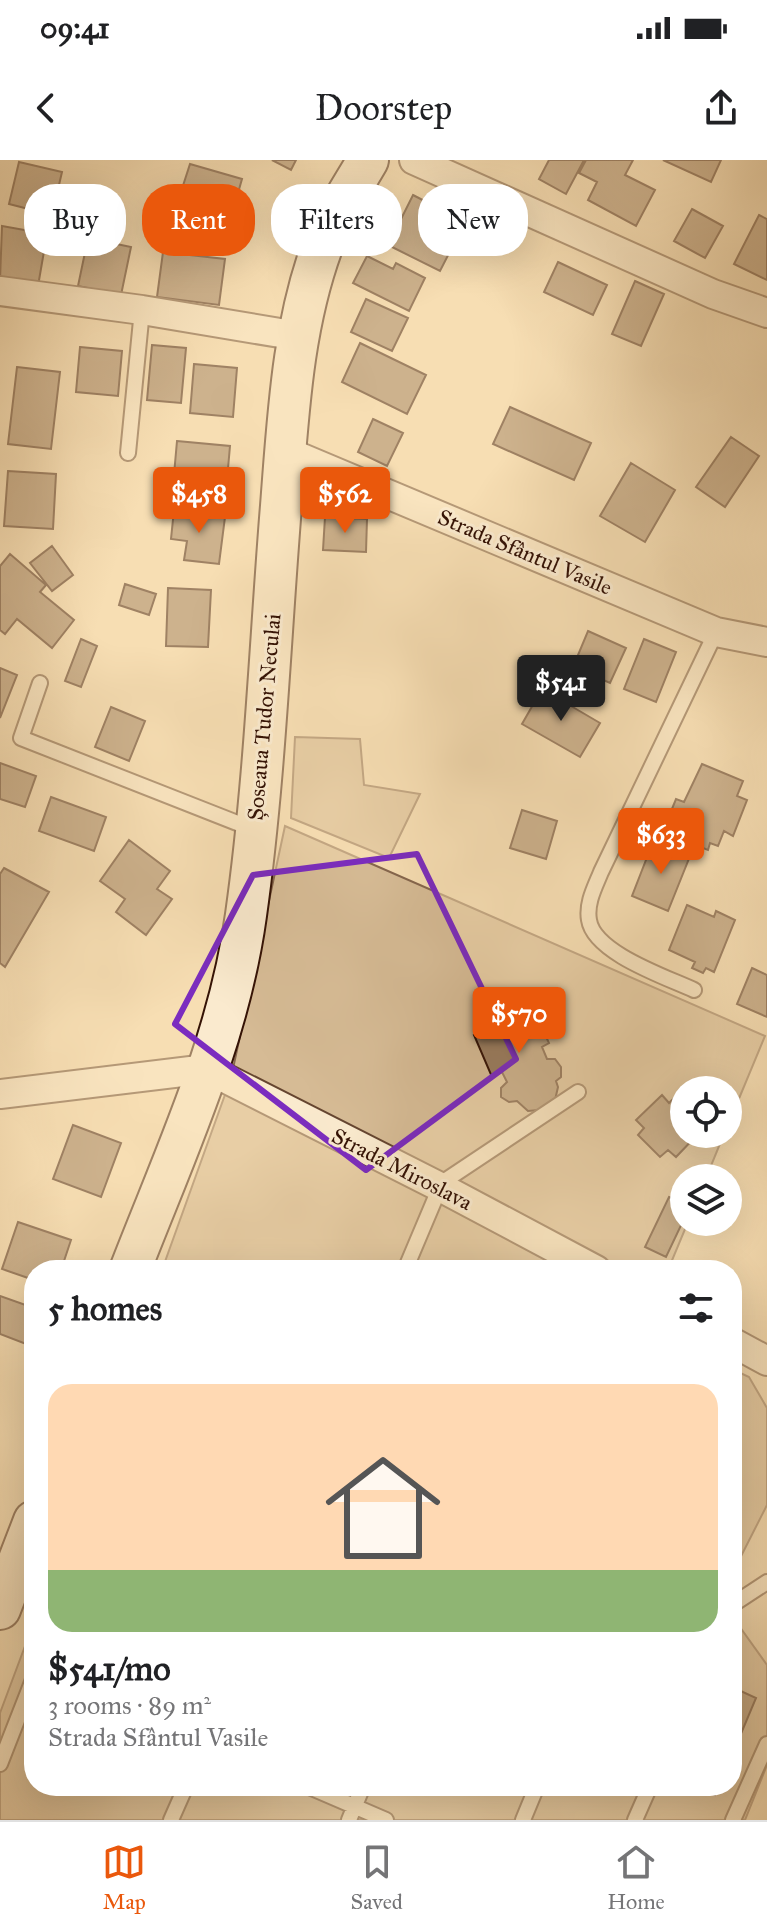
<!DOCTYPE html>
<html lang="en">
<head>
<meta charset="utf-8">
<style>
  body { margin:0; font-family:"IM FELL Great Primer",serif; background:#f2f2f2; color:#202124; height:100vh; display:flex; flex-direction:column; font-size:30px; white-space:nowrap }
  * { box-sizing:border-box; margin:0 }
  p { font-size:26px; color:#757577 }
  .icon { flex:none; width:44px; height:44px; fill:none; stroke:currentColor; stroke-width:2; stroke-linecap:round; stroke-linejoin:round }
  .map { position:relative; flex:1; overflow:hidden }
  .side { position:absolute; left:24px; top:1100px; width:718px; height:536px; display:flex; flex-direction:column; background:#fff; border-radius:32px; box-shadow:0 8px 32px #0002 }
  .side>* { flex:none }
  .guide { position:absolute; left:24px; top:24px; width:720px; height:72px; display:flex; gap:16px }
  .fabs { position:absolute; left:670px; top:916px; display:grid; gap:16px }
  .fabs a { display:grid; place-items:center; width:72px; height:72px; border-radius:50%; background:#fff; box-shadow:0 8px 32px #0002; font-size:40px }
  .price { position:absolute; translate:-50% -68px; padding:0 18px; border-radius:8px; background:#ea580c; color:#fff; font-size:26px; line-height:52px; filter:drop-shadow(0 2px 4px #0008) }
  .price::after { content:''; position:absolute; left:50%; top:48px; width:24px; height:18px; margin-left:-12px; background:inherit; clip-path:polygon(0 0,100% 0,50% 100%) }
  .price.selected { background:#222; color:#fff }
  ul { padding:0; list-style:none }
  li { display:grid; align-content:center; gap:16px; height:424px; padding:0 24px }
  li span { display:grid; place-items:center; height:248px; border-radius:24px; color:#555 }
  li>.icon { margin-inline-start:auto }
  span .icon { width:144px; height:144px; fill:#fffc; stroke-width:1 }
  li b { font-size:34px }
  h2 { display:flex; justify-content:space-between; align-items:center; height:96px; padding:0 24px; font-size:34px }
  .pill { padding:0 28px; border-radius:32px; background:#fff; box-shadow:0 8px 32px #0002; font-size:28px; line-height:72px }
  .pill.selected { background:#ea580c; color:#fff }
  .status { display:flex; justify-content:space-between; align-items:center; height:56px; padding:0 40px; background:#fff; direction:ltr }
  .status svg { height:22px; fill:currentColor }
  header { display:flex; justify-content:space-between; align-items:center; height:104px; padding:0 24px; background:#fff; font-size:36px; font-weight:600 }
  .tabs { display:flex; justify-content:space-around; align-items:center; height:112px; border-top:2px solid #e0e0e0; background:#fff; font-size:22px; color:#757577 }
  .tabs a { display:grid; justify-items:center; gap:4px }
  .tabs .selected { color:#ea580c }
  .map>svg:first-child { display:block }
  .green { fill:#d6bb95; stroke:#85664d; stroke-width:2 }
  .building { fill:#997c5f; stroke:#341205; stroke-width:2 }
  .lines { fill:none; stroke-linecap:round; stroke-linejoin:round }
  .lane-casing { stroke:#654530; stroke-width:18 }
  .street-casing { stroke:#654530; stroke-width:32 }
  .secondary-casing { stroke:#341205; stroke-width:44 }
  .lane { stroke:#faeace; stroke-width:14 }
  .street { stroke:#faeace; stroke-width:28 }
  .secondary { stroke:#faeace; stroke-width:40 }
  .marked { fill:none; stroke:#7b2cbf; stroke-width:6; stroke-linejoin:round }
  .labels { text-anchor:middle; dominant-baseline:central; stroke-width:6; stroke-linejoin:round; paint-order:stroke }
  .street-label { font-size:22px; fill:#341205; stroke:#faeace }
</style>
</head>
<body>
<div class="status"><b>09:41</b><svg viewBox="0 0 49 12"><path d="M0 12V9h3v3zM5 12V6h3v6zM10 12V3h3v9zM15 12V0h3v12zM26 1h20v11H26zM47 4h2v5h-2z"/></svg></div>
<header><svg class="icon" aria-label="back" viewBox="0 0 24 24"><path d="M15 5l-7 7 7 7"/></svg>Doorstep<svg class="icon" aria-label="share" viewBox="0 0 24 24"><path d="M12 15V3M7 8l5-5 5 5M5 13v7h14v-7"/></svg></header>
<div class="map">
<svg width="767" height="1660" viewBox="0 0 767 1660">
  <rect width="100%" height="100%" fill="#f7deb3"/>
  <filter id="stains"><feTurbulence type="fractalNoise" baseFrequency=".0025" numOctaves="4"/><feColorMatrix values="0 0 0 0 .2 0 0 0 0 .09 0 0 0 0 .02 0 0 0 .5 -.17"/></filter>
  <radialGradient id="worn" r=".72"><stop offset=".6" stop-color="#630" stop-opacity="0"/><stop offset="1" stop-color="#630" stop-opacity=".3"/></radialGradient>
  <path class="green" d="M295,577L360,579L364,625L420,634L389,698L291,658Z
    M285,666L765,876L728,965V930H684V974H724L706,1018H684V1062H688L668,1110H162L231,918Z
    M732,1209L749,1217L767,1248V1345L732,1414Z
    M732,1456L767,1505V1605L745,1660H0V1553L34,1462V1626H732Z"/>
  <path class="building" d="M272,0H296L291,10Z
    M549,0H584L566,34L539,19Z
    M586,0H633L625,15L655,30L636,66L588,40L597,22L579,13Z
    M663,0H721L711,22Z
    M19,2L62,12L52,55L9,44Z
    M190,4L242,19L232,54L179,38Z
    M413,35L465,62L440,111L388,85Z
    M692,49L723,66L705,98L674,81Z
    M759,55L767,59V120L734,104Z
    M2,66L47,74L38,126L0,120Z
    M88,78L131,87L121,135L78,126Z
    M163,92L225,99L219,145L157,137Z
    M367,96L393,109L396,103L425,118L409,151L353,123Z
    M558,102L607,125L593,155L544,132Z
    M635,121L664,134L641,186L612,174Z
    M366,139L408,158L392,191L351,172Z
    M360,183L426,215L407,254L342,222Z
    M152,185L186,188L181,243L147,240Z
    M80,187L122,191L118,236L76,232Z
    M194,204L237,208L233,257L190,253Z
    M17,207L60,212L51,289L8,284Z
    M510,247L591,283L574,320L493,284Z
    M373,259L403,273L387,306L358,292Z
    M731,277L759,296L725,347L696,327Z
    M177,281L230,286L226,331L173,326Z
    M631,303L675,330L645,382L600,356Z
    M8,311L56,314L53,369L4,366Z
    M174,350L225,357L219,404L184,400L187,381L171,379Z
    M325,357L367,359L366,392L323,390Z
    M52,386L73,415L52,431L30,403Z
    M10,394L46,425L40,432L74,460L52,488L17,459L5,474L0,470V406Z
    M125,424L156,434L149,455L119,445Z
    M168,428L211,430L208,487L166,486Z
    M588,471L626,488L610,523L573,507Z
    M81,479L97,486L81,527L65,521Z
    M644,479L676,492L656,542L624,529Z
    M0,508L17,515L0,558Z
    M542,529L600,563L580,597L522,564Z
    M111,547L145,561L129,601L95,587Z
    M0,603L36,616L25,647L0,639Z
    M702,604L743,621L737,636L747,640L733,676L724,671L718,686L710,683L708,690L682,680L684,674L665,666L676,639L684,642Z
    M51,637L106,657L94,691L39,671Z
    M522,650L557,661L546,699L510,688Z
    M129,680L170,711L157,729L172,739L146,775L116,752L125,739L100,721Z
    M653,682L690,696L668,751L632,736Z
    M4,708L49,732L5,807L0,803V714Z
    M687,745L714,757L716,751L735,760L714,812L706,808L703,813L692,808L695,802L669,790Z
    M752,808L767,815V857L737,844Z
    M501,840L515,843L523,849L531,845L549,883L542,887L547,899H555L561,907V917L556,921L558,927L555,940L539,950L528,951L517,941L509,942L501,937V928L507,922L502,912L492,917L474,875L484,871L483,861L487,847Z
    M662,935L669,943L675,937L684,948V974L697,975L676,997L668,990L660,997L638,975L644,968L636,960Z
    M73,965L121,983L101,1037L53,1019Z
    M669,1037L684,1044V1059L666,1097L645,1087Z
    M18,1062L71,1080L61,1110H34V1120L2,1109Z
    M0,1136L34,1148V1187L0,1174Z
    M732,1527L756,1538L732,1595Z
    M695,1626H719L715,1635Z"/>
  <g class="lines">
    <defs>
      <path id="lane" d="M128,293L142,150
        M40,523L21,578L255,670
        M694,830C666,817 594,793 589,760C586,743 595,727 601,712L716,472
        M405,1110L440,1027L446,1020L578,932
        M732,1445L767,1422
        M0,1604L34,1517
        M307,1626L386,1660
        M171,1660L186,1626
        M349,1660L363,1626
        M523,1660L537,1626
        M635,1660L650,1626
        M733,1660L767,1584"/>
      <path id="street" d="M414,0L713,134L767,153
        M0,131L142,150L298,176
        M285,291L716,472L767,482
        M0,934L207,909L440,1027L596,1110
        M732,1182L767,1201"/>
      <path id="secondary" d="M130,1110C175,994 229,879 246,755C265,620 270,482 281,346C288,257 292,164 325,79C335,52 353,26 368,0
        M0,1449L34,1361"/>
    </defs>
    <use href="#lane" class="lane-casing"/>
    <use href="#street" class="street-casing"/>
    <use href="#secondary" class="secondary-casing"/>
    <use href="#lane" class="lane"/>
    <use href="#street" class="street"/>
    <use href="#secondary" class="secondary"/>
  </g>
  <path d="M0 0H767V1660H0ZM417,694L516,899L366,1010L175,864L253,715Z" fill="#f7deb3" fill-opacity=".55" fill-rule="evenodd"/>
  <path class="marked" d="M417,694L516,899L366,1010L175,864L253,715Z"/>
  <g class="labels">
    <g class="street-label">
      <text transform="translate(525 392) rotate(23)">Strada Sfântul Vasile</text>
      <text transform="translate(264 557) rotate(-85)">Șoseaua Tudor Neculai</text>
      <text transform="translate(402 1009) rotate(27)">Strada Miroslava</text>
    </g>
  </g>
  <rect width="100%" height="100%" filter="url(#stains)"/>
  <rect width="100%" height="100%" fill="url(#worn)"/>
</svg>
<div class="fabs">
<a><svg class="icon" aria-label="locate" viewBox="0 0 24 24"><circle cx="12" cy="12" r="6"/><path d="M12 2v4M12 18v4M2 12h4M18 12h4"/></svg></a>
<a><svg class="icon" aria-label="layers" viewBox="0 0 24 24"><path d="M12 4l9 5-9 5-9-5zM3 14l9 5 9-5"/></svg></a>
</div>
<b class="price" style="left:199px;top:375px">$458</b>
<b class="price" style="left:345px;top:375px">$562</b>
<b class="price selected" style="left:561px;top:563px">$541</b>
<b class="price" style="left:661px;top:716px">$633</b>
<b class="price" style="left:519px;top:895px">$570</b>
<div class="guide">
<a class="pill">Buy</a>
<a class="pill selected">Rent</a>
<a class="pill">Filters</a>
<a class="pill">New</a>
</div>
<section class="side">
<h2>5 homes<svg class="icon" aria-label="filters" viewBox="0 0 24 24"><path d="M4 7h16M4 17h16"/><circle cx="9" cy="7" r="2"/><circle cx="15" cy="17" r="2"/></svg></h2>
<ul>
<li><span style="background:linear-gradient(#ffd9b3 75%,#8fb573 0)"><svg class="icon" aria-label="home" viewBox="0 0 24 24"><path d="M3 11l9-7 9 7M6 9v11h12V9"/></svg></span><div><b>$541/mo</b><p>3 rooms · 89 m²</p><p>Strada Sfântul Vasile</p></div></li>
</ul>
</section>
</div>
<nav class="tabs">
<a class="selected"><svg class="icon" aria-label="map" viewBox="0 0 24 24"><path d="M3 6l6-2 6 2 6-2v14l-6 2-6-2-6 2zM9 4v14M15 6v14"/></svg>Map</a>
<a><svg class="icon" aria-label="saved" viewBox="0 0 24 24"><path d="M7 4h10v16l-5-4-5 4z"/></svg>Saved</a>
<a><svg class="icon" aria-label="home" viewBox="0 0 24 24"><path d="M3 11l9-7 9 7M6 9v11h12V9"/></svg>Home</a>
</nav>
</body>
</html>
